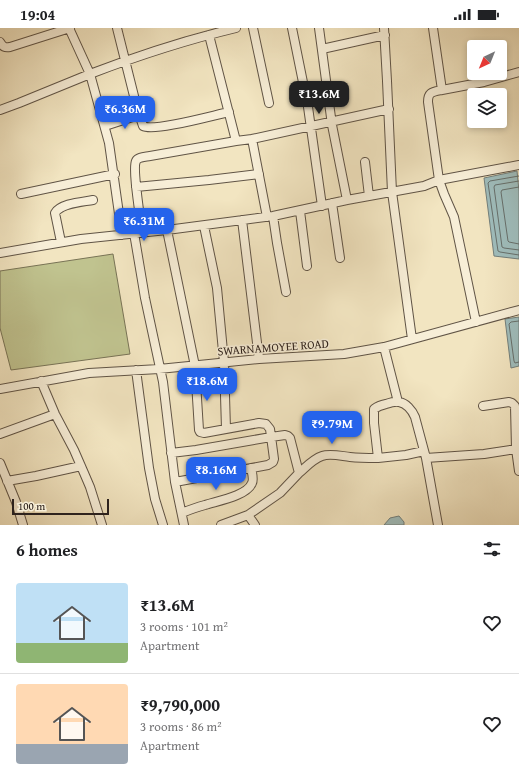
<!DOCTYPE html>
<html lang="en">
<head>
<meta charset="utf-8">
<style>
  body { margin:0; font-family:"Gentium Book Plus",serif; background:#f2f2f2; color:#202124; height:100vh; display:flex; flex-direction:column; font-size:15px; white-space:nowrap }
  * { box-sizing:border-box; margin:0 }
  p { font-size:13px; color:#757577 }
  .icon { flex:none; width:22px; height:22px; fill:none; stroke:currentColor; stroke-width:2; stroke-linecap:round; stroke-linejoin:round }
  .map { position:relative; height:497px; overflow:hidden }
  .panel { display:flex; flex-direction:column; background:#fff; flex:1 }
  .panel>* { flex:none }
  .needle { width:26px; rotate:223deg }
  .controls { position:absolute; left:467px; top:12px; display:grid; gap:8px }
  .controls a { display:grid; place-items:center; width:40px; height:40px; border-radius:4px; background:#fff; box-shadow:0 2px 6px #0003; font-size:20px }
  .scale { position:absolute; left:12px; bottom:10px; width:97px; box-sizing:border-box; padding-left:4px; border:2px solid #2f231d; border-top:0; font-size:11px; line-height:14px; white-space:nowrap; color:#2f231d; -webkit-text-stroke:3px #f7eed7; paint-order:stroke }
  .price { position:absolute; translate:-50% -34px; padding:0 9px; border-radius:8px; background:#2563eb; color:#fff; font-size:13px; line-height:26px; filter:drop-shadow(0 1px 2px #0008) }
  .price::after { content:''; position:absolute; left:50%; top:24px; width:12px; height:9px; margin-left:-6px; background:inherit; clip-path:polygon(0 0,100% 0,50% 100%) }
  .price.selected { background:#222; color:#fff }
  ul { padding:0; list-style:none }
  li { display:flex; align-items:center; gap:12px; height:100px; padding:0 16px }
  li+li { border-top:1px solid #e0e0e0 }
  li span { display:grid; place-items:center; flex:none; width:112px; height:80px; border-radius:4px; color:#555 }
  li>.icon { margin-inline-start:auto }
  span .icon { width:48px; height:48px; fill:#fffc; stroke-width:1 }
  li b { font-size:17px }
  h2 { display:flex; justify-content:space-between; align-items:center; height:48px; padding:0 16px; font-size:17px }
  .status { display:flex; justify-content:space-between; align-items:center; height:28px; padding:0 20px; background:#fff; direction:ltr }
  .status svg { height:11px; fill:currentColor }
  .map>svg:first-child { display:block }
  .green { fill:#c0c38f; stroke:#787356 }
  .water { fill:#9fbdbc; stroke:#727f7c }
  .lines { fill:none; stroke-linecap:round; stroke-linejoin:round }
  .shore { stroke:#67706c; stroke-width:1 }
  .minor-casing { stroke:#605446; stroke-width:10 }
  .minor { stroke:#f7eed7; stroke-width:8 }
  .labels { text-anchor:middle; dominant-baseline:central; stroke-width:3; stroke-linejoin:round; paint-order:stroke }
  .street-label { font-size:12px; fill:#2f231d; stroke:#f7eed7 }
</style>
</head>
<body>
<div class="status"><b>19:04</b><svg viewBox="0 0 49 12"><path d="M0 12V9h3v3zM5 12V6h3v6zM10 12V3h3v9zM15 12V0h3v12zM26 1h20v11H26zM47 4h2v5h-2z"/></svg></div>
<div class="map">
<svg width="519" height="497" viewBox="0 0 519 497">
  <rect width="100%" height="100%" fill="#f2e5c1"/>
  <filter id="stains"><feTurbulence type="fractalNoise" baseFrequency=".005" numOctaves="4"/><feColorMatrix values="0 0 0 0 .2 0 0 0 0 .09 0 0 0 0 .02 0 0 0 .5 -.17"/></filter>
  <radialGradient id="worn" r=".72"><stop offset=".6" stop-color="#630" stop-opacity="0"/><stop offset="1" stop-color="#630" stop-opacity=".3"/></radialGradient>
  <path class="green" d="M113,226L130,326L11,342L0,300V243Z"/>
  <path class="water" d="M517,143L519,163V231L494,228L484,150Z
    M519,289V338L511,340L505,291Z
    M399,488L404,494V497H384L390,490Z"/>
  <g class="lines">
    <path class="shore" d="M519,148L490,153L488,155L498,223L500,224L519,227
      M519,153L495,157L494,159L502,219L504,220L519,222
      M519,159L502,162L501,164L508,213L509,214L519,216
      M519,293L511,294L509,296L514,333L515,335L519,334"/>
    <defs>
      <path id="minor" d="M117,0L137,80L143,98C154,104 214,87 229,84
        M253,0L269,75
        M292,0L308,79L322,178
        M319,0L332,97L347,172
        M384,0L387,53L392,164L412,311
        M433,0L442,62C432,64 428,64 428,74L438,145L439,152L444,166L454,189L476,294
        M209,7L236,113L252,111
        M0,14C3,19 5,20 10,19L70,0
        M322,21L385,7
        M442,62L484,54L519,44
        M0,82L19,75L90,46L69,0
        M105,98L139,87
        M365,134L369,168
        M136,159L209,152L259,146
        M21,166L115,146
        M332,175L340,230
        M300,183L307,238
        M273,188L277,215L286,264
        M267,189L252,111L389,81
        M242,192L259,331
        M204,198L217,260L224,334L226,401
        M167,202L273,188L347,172L424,158L439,152L519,137
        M134,205L145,270L163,354L175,454L184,497
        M142,205C141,193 132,141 136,133C138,129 145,129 150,128L236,113
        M122,207L109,115L90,46C137,28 186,12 236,0
        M61,214L55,185C61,175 83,174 93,172
        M0,225L81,211L167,202L195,338L199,402L200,404L204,405L259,395L266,396L270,401L274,431L273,434L268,437L175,454
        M384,319L398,374
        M136,342L149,440L155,471L163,497
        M41,353L55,386L74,422L84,445L90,459L102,497
        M0,361L89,345L159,341L259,331L344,326L384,319L519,282
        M483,378L509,374L512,375L515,378L516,421L519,443
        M0,406L55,386
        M424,423L406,427L378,430L374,395V381C378,378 381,377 386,376C389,375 395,373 399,374C406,375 412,382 415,389L426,430L438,497
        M171,425L196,422L271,409L285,407L288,408L290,410L299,445L280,465L248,487L221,497
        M426,430L484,426L516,421
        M0,435L16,474L23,497
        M299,445C306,439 313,431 322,428C330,425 341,428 350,429C359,430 369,430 378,430
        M7,453L36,448L81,438
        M182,485C189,482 197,479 205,477C217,473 247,468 252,455C254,451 252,445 251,440
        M248,487L255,497"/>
    </defs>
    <use href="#minor" class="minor-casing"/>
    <use href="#minor" class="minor"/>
  </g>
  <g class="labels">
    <g class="street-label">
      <text transform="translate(273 319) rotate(-4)">SWARNAMOYEE ROAD</text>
    </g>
  </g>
  <rect width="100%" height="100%" filter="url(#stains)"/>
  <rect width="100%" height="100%" fill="url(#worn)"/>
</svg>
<div class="controls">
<a><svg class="needle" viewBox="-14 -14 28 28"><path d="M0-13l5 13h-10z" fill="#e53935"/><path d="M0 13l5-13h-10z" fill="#757577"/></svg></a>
<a><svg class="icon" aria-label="layers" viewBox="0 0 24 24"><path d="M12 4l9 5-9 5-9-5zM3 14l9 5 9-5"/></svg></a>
</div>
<div class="scale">100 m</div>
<b class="price selected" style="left:319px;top:87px">₹13.6M</b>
<b class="price" style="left:125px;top:102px">₹6.36M</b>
<b class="price" style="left:144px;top:214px">₹6.31M</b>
<b class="price" style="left:207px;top:374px">₹18.6M</b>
<b class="price" style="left:332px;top:417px">₹9.79M</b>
<b class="price" style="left:216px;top:463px">₹8.16M</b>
</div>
<section class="panel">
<h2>6 homes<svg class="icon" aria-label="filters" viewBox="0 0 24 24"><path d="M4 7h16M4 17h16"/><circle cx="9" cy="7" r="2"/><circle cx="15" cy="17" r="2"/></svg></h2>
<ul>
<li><span style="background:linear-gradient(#bfe0f5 75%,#8fb573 0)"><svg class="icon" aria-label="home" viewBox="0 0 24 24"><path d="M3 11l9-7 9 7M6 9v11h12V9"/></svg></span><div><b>₹13.6M</b><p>3 rooms · 101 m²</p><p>Apartment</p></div><svg class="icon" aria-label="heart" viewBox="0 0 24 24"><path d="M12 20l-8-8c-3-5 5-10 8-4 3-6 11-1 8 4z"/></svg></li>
<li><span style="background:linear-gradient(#ffd9b3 75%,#9aa5b1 0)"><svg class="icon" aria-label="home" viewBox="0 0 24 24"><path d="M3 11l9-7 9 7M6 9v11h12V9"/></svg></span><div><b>₹9,790,000</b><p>3 rooms · 86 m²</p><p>Apartment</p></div><svg class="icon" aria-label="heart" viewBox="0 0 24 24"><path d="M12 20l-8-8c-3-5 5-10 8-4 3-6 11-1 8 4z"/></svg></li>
</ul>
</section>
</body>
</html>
